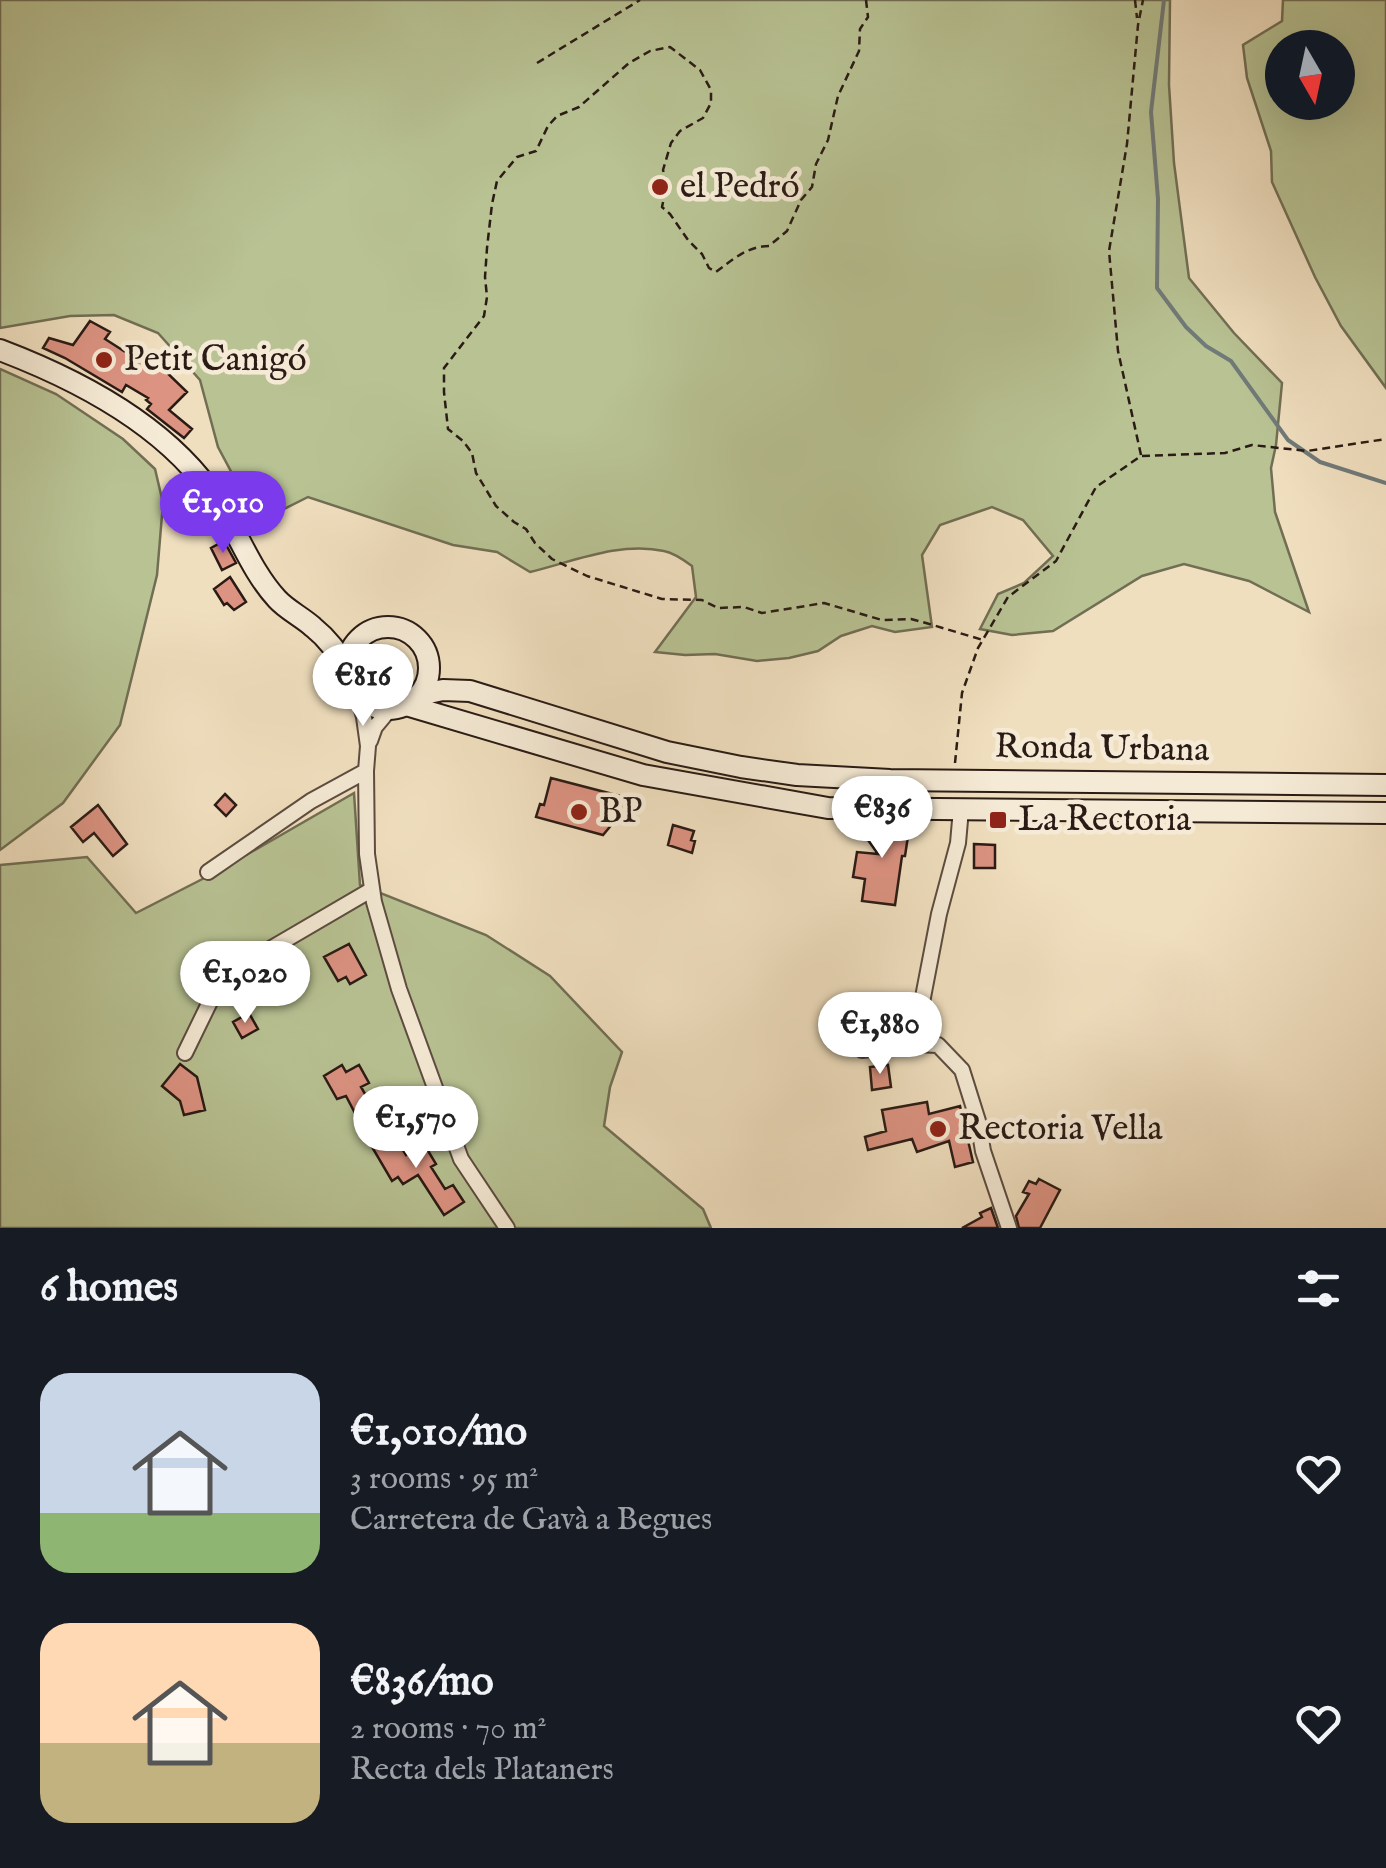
<!DOCTYPE html>
<html lang="en">
<head>
<meta charset="utf-8">
<style>
  body { margin:0; font-family:"IM FELL English",serif; background:#20242c; color:#f1f3f6; height:100vh; display:flex; flex-direction:column; font-size:38px; white-space:nowrap }
  * { box-sizing:border-box; margin:0 }
  p { font-size:32px; color:#9ea1a6 }
  .icon { flex:none; width:55px; height:55px; fill:none; stroke:currentColor; stroke-width:2; stroke-linecap:round; stroke-linejoin:round }
  .map { position:relative; height:1228px; overflow:hidden }
  .drawer { display:flex; flex-direction:column; background:#171b24; flex:1 }
  .drawer>* { flex:none }
  .needle { width:65px; rotate:171deg }
  .controls { position:absolute; left:1265px; top:30px; display:grid; gap:20px }
  .controls a { display:grid; place-items:center; width:90px; height:90px; border-radius:50%; background:#171b24; box-shadow:0 10px 40px #0002; font-size:50px }
  .price { position:absolute; translate:-50% -85px; padding:0 22px; border-radius:35px; background:#fff; color:#222; font-size:32px; line-height:65px; filter:drop-shadow(0 2px 5px #0008) }
  .price::after { content:''; position:absolute; left:50%; top:60px; width:30px; height:22px; margin-left:-15px; background:inherit; clip-path:polygon(0 0,100% 0,50% 100%) }
  .price.current { background:#7c3aed; color:#fff }
  ul { padding:0; list-style:none }
  li { display:flex; align-items:center; gap:30px; height:250px; padding:0 40px }
  li span { display:grid; place-items:center; flex:none; width:280px; height:200px; border-radius:30px; color:#555 }
  li>.icon { margin-inline-start:auto }
  span .icon { width:120px; height:120px; fill:#fffc; stroke-width:1 }
  li b { font-size:42px }
  h2 { display:flex; justify-content:space-between; align-items:center; height:120px; padding:0 40px; font-size:42px }
  .map>svg:first-child { display:block }
  .green { fill:#b8c293; stroke:#716e54; stroke-width:2.5; fill-rule:evenodd }
  .lines { fill:none; stroke-linecap:round; stroke-linejoin:round }
  .stream { stroke:#707a79; stroke-width:4 }
  .building { fill:#dc9382; stroke:#2a1b15; stroke-width:2.5 }
  .street-casing { stroke:#5c4c40; stroke-width:18 }
  .secondary-casing { stroke:#2a1b15; stroke-width:24 }
  .path { stroke:#2a1b15; stroke-width:2.5; stroke-dasharray:8 5; stroke-linecap:butt }
  .street { stroke:#f5ead5; stroke-width:14 }
  .secondary { stroke:#f5ead5; stroke-width:20 }
  .poi-dot { fill:#8f2418; stroke:#f5ead5; stroke-width:4 }
  .labels { text-anchor:middle; dominant-baseline:central; stroke-width:9; stroke-linejoin:round; paint-order:stroke }
  .poi-label { font-size:35px; fill:#2a1b15; stroke:#f5ead5; text-anchor:start }
  .street-label { font-size:35px; fill:#2a1b15; stroke:#f5ead5 }
</style>
</head>
<body>
<div class="map">
<svg width="1386" height="1228" viewBox="0 0 1386 1228">
  <rect width="100%" height="100%" fill="#f0dfbf"/>
  <filter id="stains"><feTurbulence type="fractalNoise" baseFrequency=".002" numOctaves="4"/><feColorMatrix values="0 0 0 0 .2 0 0 0 0 .09 0 0 0 0 .02 0 0 0 .5 -.17"/></filter>
  <radialGradient id="worn" r=".72"><stop offset=".6" stop-color="#630" stop-opacity="0"/><stop offset="1" stop-color="#630" stop-opacity=".3"/></radialGradient>
  <path class="green" d="M0,0H1170L1169,85L1174,163L1189,278L1234,333L1282,383L1276,445L1271,468L1275,512L1309,612L1249,581L1184,564L1142,576L1053,631L1012,635L980,629L998,594L1024,583L1053,556L1023,520L992,507L940,525L922,555L932,627L895,632L872,626L841,636L818,651L789,658L757,661L715,654L685,655L655,652L696,597L692,566C684,560 674,553 664,551C620,541 572,562 530,572L497,552L453,545L308,497L258,522L218,447L200,380L158,333L114,315L70,316L0,328Z
    M1283,0H1386V388L1341,326L1315,277L1272,182L1271,151L1247,78L1243,45L1282,21ZM1282,48H1338V102H1282Z
    M0,369L56,394L123,439L155,469L163,503L157,575L120,725L63,803L0,850Z
    M354,793L360,885L486,935L550,976L622,1052L610,1087L604,1126L703,1209L711,1228H0V865L87,857L136,913L222,869Z"/>
  <g class="lines">
    <path class="stream" d="M1164,0L1151,112L1158,199L1157,288L1186,327L1206,346L1231,361L1288,440L1320,462L1386,483"/>
  </g>
  <path class="building" d="M90,321L110,332L105,339L152,369L157,363L187,392L169,410L192,429L184,438L147,409L151,404L146,400L148,398L126,385L122,392L65,358L43,348L49,338L73,345Z
    M224,541L236,563L222,570L211,548Z
    M230,577L246,602L234,610L227,603L224,605L214,589Z
    M551,778L624,797L618,817L603,835L536,817L540,804L544,805Z
    M225,794L236,805L226,816L215,805Z
    M98,805L127,844L113,856L94,833L83,842L71,827Z
    M861,823H910L905,856H902L895,905L862,901L865,879L853,877L857,852L878,854L863,833Z
    M673,825L694,831L691,840L695,841L692,853L668,845Z
    M974,844L995,845V868H974Z
    M349,944L366,975L350,984L346,977L338,981L324,957Z
    M249,1013L258,1029L242,1038L233,1022Z
    M180,1064L197,1077L205,1110L184,1115L180,1101L162,1086Z
    M342,1065L346,1072L359,1065L369,1083L361,1087L372,1106L356,1115L346,1096L337,1099L324,1076Z
    M888,1065L891,1087L872,1090L870,1067Z
    M927,1102L929,1114L960,1106L973,1162L955,1167L949,1141L917,1152L912,1139L868,1150L865,1137L886,1131L882,1110Z
    M393,1134L406,1155L424,1144L436,1164L431,1167L445,1189L453,1185L464,1202L444,1215L418,1175L403,1184L398,1177L392,1181L372,1147Z
    M1039,1179L1060,1190L1040,1228H1019L1016,1216L1029,1194L1023,1192L1029,1181L1036,1184Z
    M991,1208L998,1228H962L982,1217L980,1213Z"/>
  <g class="lines">
    <defs>
      <path id="street" d="M358,696L364,717L368,746L366,771L367,854L374,902L399,989L461,1159L507,1228
        M370,741L375,727L390,709
        M961,809L958,843L939,914L914,1044L938,1045L962,1070L978,1121L983,1151L1009,1228
        M208,872L311,801L366,771
        M862,1050L914,1044
        M185,1053L222,977L371,890"/>
      <path id="secondary" d="M0,350C79,380 170,428 217,501C238,532 251,571 277,599C287,610 302,617 313,627C328,639 337,652 347,668
        M347 668a41 41 0 1 1 82 0a41 41 0 1 1-82 0Z
        M419,695L443,690L470,691L667,752L741,767L797,775L890,780L1386,785
        M406,705L643,775L828,808L1386,813"/>
    </defs>
    <use href="#street" class="street-casing"/>
    <use href="#secondary" class="secondary-casing"/>
    <path class="path" d="M866,0L868,17L860,29L859,51L838,96L828,140L816,164L812,187L801,200L787,231L769,246C748,246 733,259 716,272L709,268L702,254L688,240L670,214L662,207L667,184L663,170L671,143L680,131L703,118L711,103V90L700,70L670,47L650,51L629,63L579,107L557,116L548,126L536,151L517,157L497,181L492,204L487,248L485,277L487,297L484,316L444,368V392L448,429L463,441L472,453L476,473L496,506L514,522L526,529L535,543L552,559L587,576L662,599L702,600L718,608L744,607L762,613L824,603L882,620L911,619L926,623L983,640
      M1135,0L1137,18
      M537,63L640,0
      M1141,455L1118,351L1109,251L1127,144L1138,25L1143,0
      M955,763L962,693L978,648L1008,597L1056,561L1096,487L1141,456L1225,453L1252,445L1307,451L1386,439"/>
    <use href="#street" class="street"/>
    <use href="#secondary" class="secondary"/>
  </g>
  <g class="poi-dot">
    <circle cx="660" cy="187" r="10"/>
    <circle cx="104" cy="360" r="10"/>
    <circle cx="579" cy="812" r="10"/>
    <rect x="988" y="810" width="20" height="20" rx="5"/>
    <circle cx="938" cy="1129" r="10"/>
  </g>
  <g class="labels">
    <g class="poi-label">
      <text x="680" y="187">el Pedró</text>
      <text x="124" y="360">Petit Canigó</text>
      <text x="599" y="812">BP</text>
      <text x="1018" y="820">La Rectoria</text>
      <text x="958" y="1129">Rectoria Vella</text>
    </g>
    <g class="street-label">
      <text transform="translate(1102 749) rotate(1)">Ronda Urbana</text>
    </g>
  </g>
  <rect width="100%" height="100%" filter="url(#stains)"/>
  <rect width="100%" height="100%" fill="url(#worn)"/>
</svg>
<div class="controls">
<a><svg class="needle" viewBox="-14 -14 28 28"><path d="M0-13l5 13h-10z" fill="#e53935"/><path d="M0 13l5-13h-10z" fill="#9ea1a6"/></svg></a>
</div>
<b class="price current" style="left:223px;top:556px">€1,010</b>
<b class="price" style="left:363px;top:729px">€816</b>
<b class="price" style="left:882px;top:861px">€836</b>
<b class="price" style="left:245px;top:1026px">€1,020</b>
<b class="price" style="left:880px;top:1077px">€1,880</b>
<b class="price" style="left:416px;top:1171px">€1,570</b>
</div>
<section class="drawer">
<h2>6 homes<svg class="icon" aria-label="filters" viewBox="0 0 24 24"><path d="M4 7h16M4 17h16"/><circle cx="9" cy="7" r="2"/><circle cx="15" cy="17" r="2"/></svg></h2>
<ul>
<li><span style="background:linear-gradient(#c9d6e8 70%,#8fb573 0)"><svg class="icon" aria-label="home" viewBox="0 0 24 24"><path d="M3 11l9-7 9 7M6 9v11h12V9"/></svg></span><div><b>€1,010/mo</b><p>3 rooms · 95 m²</p><p>Carretera de Gavà a Begues</p></div><svg class="icon" aria-label="heart" viewBox="0 0 24 24"><path d="M12 20l-8-8c-3-5 5-10 8-4 3-6 11-1 8 4z"/></svg></li>
<li><span style="background:linear-gradient(#ffd9b3 60%,#c2b280 0)"><svg class="icon" aria-label="home" viewBox="0 0 24 24"><path d="M3 11l9-7 9 7M6 9v11h12V9"/></svg></span><div><b>€836/mo</b><p>2 rooms · 70 m²</p><p>Recta dels Plataners</p></div><svg class="icon" aria-label="heart" viewBox="0 0 24 24"><path d="M12 20l-8-8c-3-5 5-10 8-4 3-6 11-1 8 4z"/></svg></li>
</ul>
</section>
</body>
</html>
